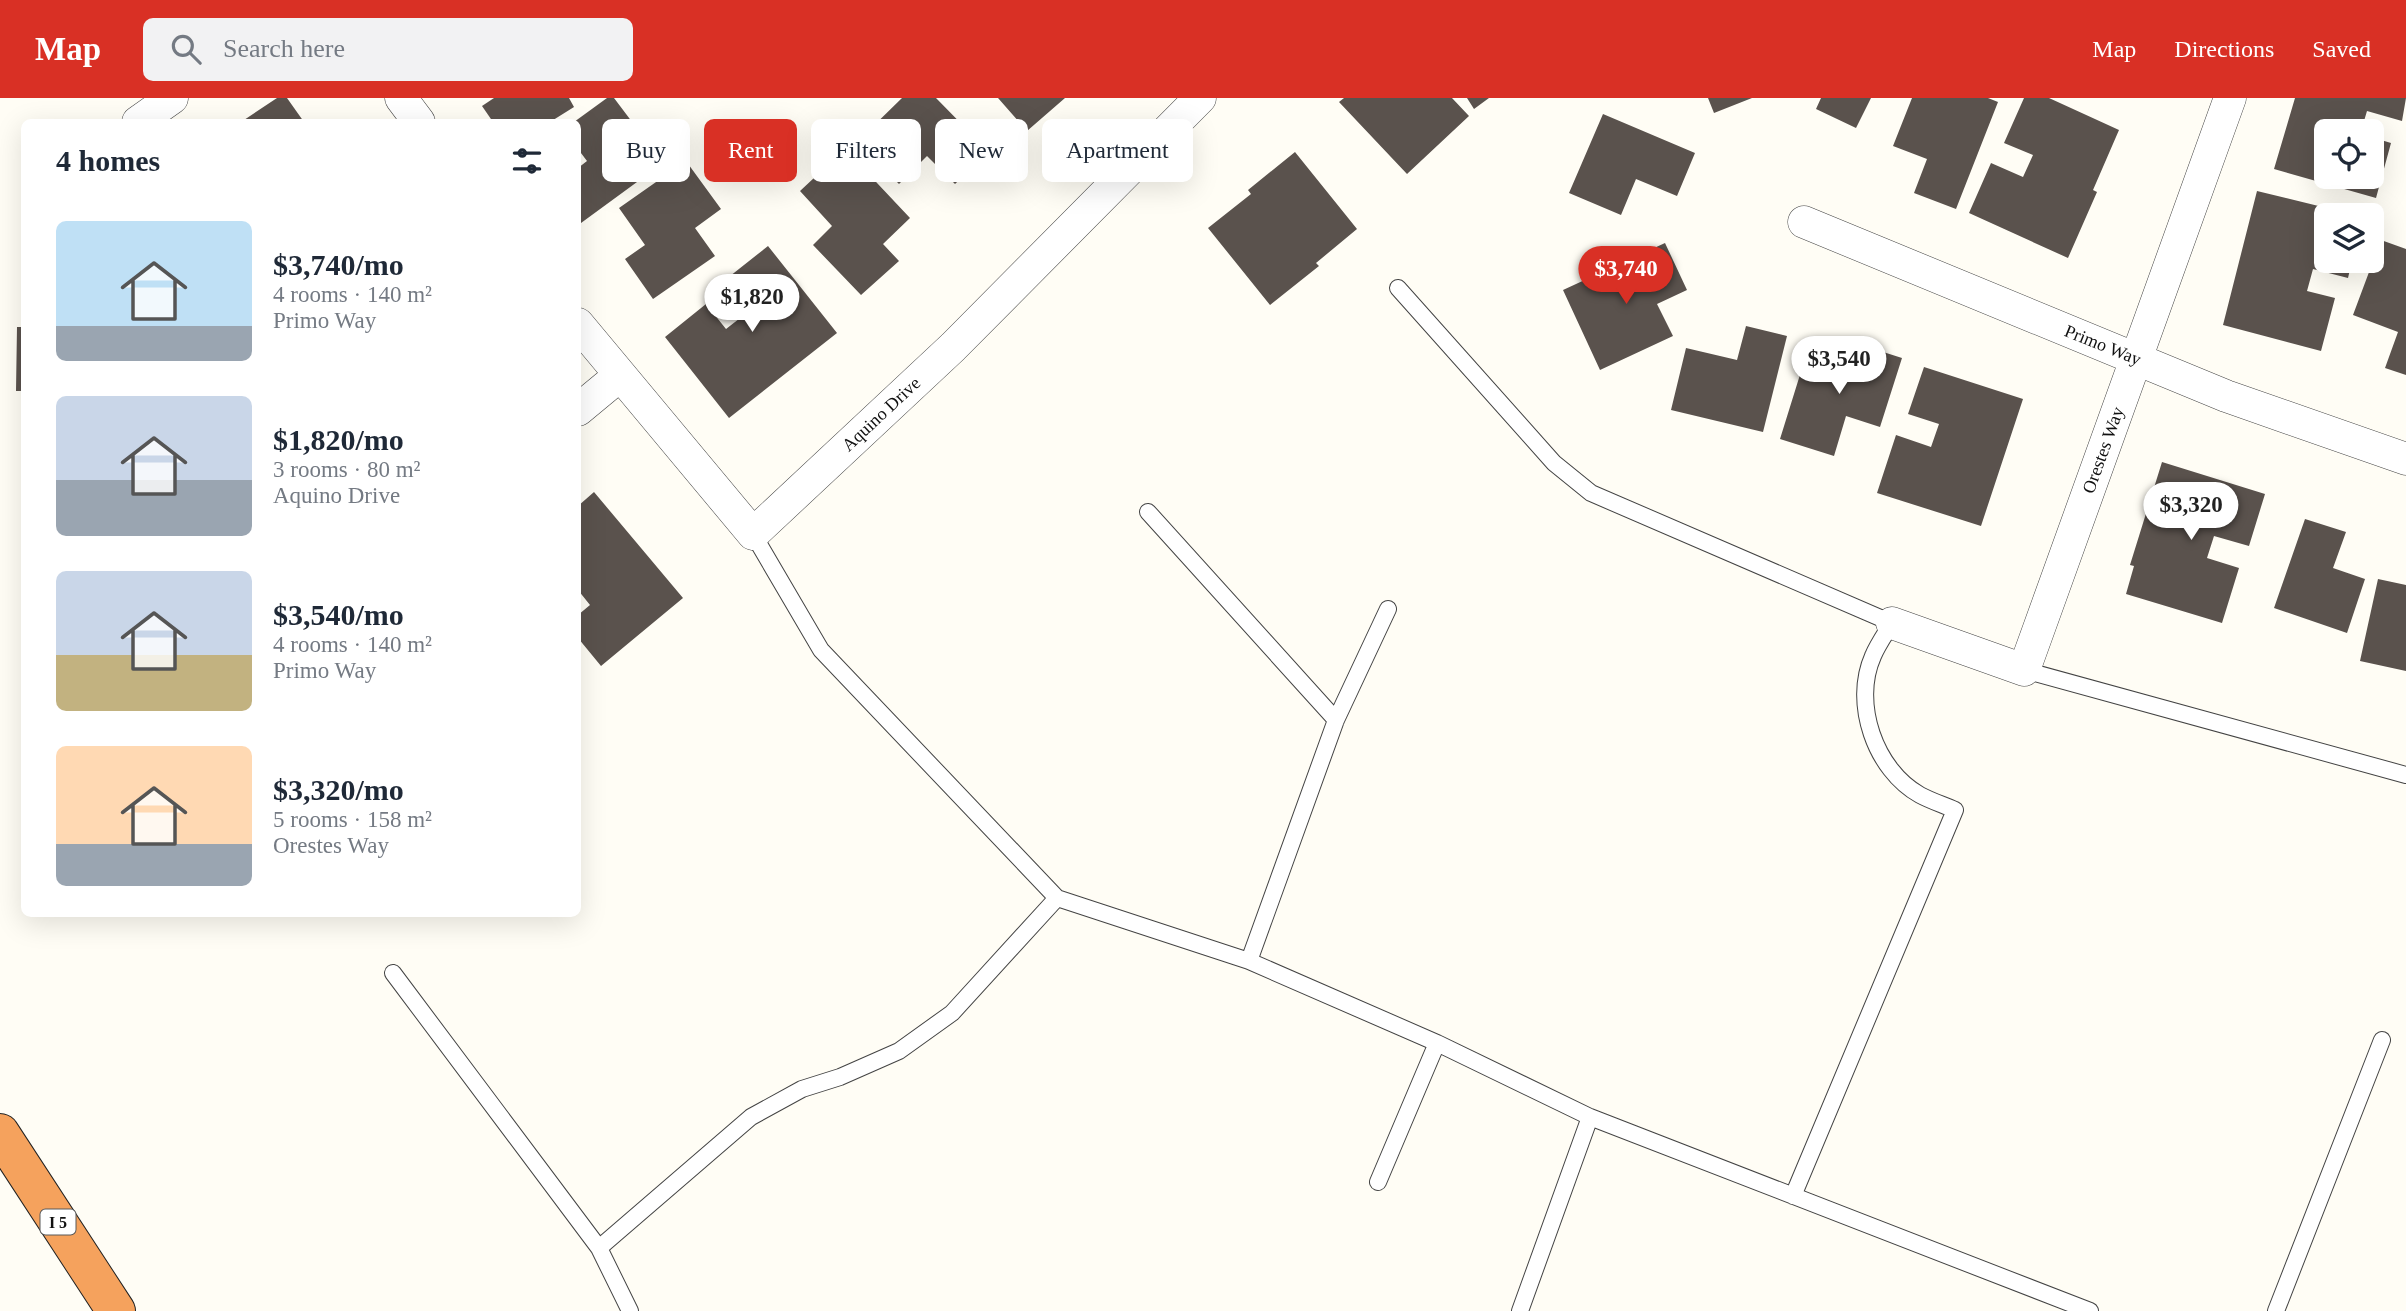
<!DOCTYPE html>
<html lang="en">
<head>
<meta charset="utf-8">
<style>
  body { margin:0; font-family:Georgia,serif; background:#f2f2f3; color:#1f2937; height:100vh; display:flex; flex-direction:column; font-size:26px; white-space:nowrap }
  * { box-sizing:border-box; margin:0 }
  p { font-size:23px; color:#747a83 }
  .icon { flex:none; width:38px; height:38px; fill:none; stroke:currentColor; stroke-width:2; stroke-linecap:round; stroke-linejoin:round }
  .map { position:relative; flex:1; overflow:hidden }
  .drawer { position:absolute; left:21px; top:21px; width:560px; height:798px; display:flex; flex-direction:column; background:#fff; border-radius:10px; box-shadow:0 7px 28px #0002 }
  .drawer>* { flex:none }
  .hud { position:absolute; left:602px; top:21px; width:665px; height:63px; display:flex; gap:14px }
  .tools { position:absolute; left:2314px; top:21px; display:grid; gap:14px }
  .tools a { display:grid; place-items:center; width:70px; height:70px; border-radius:10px; background:#fff; box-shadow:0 7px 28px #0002; font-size:35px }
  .price { position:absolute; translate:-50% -60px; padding:0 16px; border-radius:24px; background:#fff; color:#222; font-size:23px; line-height:46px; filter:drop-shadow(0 2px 4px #0008) }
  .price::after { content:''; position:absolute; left:50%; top:42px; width:21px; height:16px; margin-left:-10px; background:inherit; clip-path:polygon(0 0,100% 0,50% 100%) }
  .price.current { background:#d93025; color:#fff }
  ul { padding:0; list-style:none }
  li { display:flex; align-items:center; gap:21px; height:175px; padding:0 35px }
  li span { display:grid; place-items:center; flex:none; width:196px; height:140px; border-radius:10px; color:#555 }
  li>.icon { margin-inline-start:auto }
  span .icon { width:84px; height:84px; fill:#fffc; stroke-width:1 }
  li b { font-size:30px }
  h2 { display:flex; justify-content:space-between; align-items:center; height:84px; padding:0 35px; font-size:30px }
  .chip { padding:0 24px; border-radius:10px; background:#fff; box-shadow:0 7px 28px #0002; font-size:24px; line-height:63px }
  .chip.current { background:#d93025; color:#fff }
  header { display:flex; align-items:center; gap:42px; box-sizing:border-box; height:98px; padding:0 35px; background:#d93025; color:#fff }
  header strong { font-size:33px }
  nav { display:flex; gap:38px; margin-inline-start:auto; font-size:24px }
  .search { width:490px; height:63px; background:#f2f2f3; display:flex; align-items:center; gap:18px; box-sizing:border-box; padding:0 24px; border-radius:10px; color:#747a83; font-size:26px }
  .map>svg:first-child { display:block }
  .building { fill:#5a524d }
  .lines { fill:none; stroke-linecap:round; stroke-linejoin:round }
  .lane-casing { stroke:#444; stroke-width:18 }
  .street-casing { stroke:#444; stroke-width:33 }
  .highway-casing { stroke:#222; stroke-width:40 }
  .lane { stroke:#fff; stroke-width:16 }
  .street { stroke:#fff; stroke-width:32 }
  .highway { stroke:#f5a25d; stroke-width:38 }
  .labels { text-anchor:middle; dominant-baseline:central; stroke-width:7; stroke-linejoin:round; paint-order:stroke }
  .shield { fill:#fff; stroke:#585858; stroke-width:2 }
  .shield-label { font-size:16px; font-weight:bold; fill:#111 }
  .street-label { font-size:18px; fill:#111; stroke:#fff }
</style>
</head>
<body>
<header>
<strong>Map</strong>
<div class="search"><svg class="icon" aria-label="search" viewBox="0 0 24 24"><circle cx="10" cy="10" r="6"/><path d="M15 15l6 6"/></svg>Search here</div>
<nav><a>Map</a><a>Directions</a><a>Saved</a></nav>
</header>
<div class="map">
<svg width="2406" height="1213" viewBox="0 0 2406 1213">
  <rect width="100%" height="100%" fill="#fffdf5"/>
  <path class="building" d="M277,0H287L304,24H241Z
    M494,0H569L574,9L550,24H493L482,8Z
    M607,0H614L663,65L581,125L578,120V70L587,63L578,51V24H574Z
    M902,0H936L989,54L955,86L927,58L899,86L857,44Z
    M998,0H1065L1027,33Z
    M1344,0H1452L1469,18L1407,76L1339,4Z
    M1467,0H1489L1474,11Z
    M1708,0H1752L1714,15Z
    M1821,0H1871L1856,30L1816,11Z
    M1912,0H1988L1998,4L1956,111L1914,95L1927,61L1893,48Z
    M2024,0H2049L2119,32L2093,92L2097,94L2068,160L1969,115L1991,65L2023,79L2033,57L2004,45Z
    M2295,0H2406L2402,23L2367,13L2361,33H2326V79H2371V39L2391,45L2376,100L2274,71Z
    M1603,16L1695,55L1677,98L1636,81L1621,117L1569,95Z
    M845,51L910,120L883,146L899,163L861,197L813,147L832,128L800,93Z
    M1295,54L1357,131L1316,165L1319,168L1270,207L1208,130L1251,96L1248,92Z
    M686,63L721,111L695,130L715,158L653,201L625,161L645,147L619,110Z
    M2257,93L2351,116L2326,117V163H2352L2348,180L2313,171L2307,193L2335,200L2321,253L2223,227Z
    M2381,142L2406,151V277L2385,270L2398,234L2353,217Z
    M1665,145L1687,192L1657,206L1673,238L1600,272L1563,192Z
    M768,148L837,235L729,320L665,239L706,206L726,231L744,217L720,186Z
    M1746,228L1787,238L1763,334L1671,312L1686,250L1737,262Z
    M17,229H24V293H16Z
    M1858,246L1902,260L1880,329L1846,318L1834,358L1780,341L1808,251L1851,264Z
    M1924,269L2023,301L1981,428L1877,395L1896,337L1931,349L1939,326L1908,316Z
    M2162,364L2265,396L2249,448L2214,438L2207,460L2239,470L2222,525L2126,496L2134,468L2130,467Z
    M594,394L683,500L601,568L578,540V517L590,507L578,492V408Z
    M2305,421L2346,434L2333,470L2365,481L2347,535L2274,510Z
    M2378,481L2406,487V573L2360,563Z"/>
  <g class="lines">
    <defs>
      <path id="lane" d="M1398,190L1554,365L1591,395L1892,525C1886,535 1878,546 1873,558C1852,605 1875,672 1920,697C1931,703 1944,707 1955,712L1793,1098
        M1148,414L1336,622
        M753,436L821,552L1057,800L1249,863L1437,945L1590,1019L2090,1213
        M2024,572L2406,677
        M1249,863L1336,622L1388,511
        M393,875L599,1150L630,1213
        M1378,1084L1437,945
        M599,1150L751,1019L802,991L840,979L899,953L952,915L1057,800
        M1520,1213L1590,1019
        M2276,1213L2382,942"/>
      <path id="street" d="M401,0L419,24
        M138,24L172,0
        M1804,124L2226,298L2406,361
        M578,226L753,436L953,249L1200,0
        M578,312L619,278
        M1892,525L2024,572L2230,0"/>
      <path id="highway" d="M0,1035L116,1213"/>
    </defs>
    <use href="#lane" class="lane-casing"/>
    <use href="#street" class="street-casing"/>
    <use href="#highway" class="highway-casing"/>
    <use href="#lane" class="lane"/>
    <use href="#street" class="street"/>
    <use href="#highway" class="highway"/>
  </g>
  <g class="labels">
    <rect class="shield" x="40.5" y="1111.5" width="35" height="25" rx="5"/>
    <g class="shield-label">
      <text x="58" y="1124">I 5</text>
    </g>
    <g class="street-label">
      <text transform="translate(2103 247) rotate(22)">Primo Way</text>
      <text transform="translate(881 316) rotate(-43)">Aquino Drive</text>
      <text transform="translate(2103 352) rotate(-70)">Orestes Way</text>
    </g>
  </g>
</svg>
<div class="tools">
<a><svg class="icon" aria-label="locate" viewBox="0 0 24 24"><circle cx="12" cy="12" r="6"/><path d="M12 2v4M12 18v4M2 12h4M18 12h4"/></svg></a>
<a><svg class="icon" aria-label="layers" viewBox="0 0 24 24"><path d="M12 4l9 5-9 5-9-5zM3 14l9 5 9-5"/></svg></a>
</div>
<b class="price current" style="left:1626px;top:208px">$3,740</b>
<b class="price" style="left:752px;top:236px">$1,820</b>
<b class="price" style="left:1839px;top:298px">$3,540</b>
<b class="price" style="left:2191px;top:444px">$3,320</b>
<div class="hud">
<a class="chip">Buy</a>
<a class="chip current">Rent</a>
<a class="chip">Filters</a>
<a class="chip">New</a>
<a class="chip">Apartment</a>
</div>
<section class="drawer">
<h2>4 homes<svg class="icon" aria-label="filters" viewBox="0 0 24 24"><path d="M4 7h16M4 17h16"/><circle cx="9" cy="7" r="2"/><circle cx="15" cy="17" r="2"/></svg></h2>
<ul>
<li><span style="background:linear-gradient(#bfe0f5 75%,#9aa5b1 0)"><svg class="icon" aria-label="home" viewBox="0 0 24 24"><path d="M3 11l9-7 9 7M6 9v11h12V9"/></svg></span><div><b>$3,740/mo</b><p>4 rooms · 140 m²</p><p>Primo Way</p></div></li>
<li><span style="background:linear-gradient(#c9d6e8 60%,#9aa5b1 0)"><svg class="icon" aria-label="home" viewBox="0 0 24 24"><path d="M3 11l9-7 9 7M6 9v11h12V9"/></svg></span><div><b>$1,820/mo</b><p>3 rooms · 80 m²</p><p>Aquino Drive</p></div></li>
<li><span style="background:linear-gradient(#c9d6e8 60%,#c2b280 0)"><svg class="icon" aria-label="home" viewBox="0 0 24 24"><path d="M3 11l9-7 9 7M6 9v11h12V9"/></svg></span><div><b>$3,540/mo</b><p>4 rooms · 140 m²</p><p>Primo Way</p></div></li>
<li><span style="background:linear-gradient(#ffd9b3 70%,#9aa5b1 0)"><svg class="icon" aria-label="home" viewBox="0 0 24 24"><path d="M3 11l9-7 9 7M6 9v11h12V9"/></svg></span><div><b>$3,320/mo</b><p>5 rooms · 158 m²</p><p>Orestes Way</p></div></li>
</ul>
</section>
</div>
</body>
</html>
